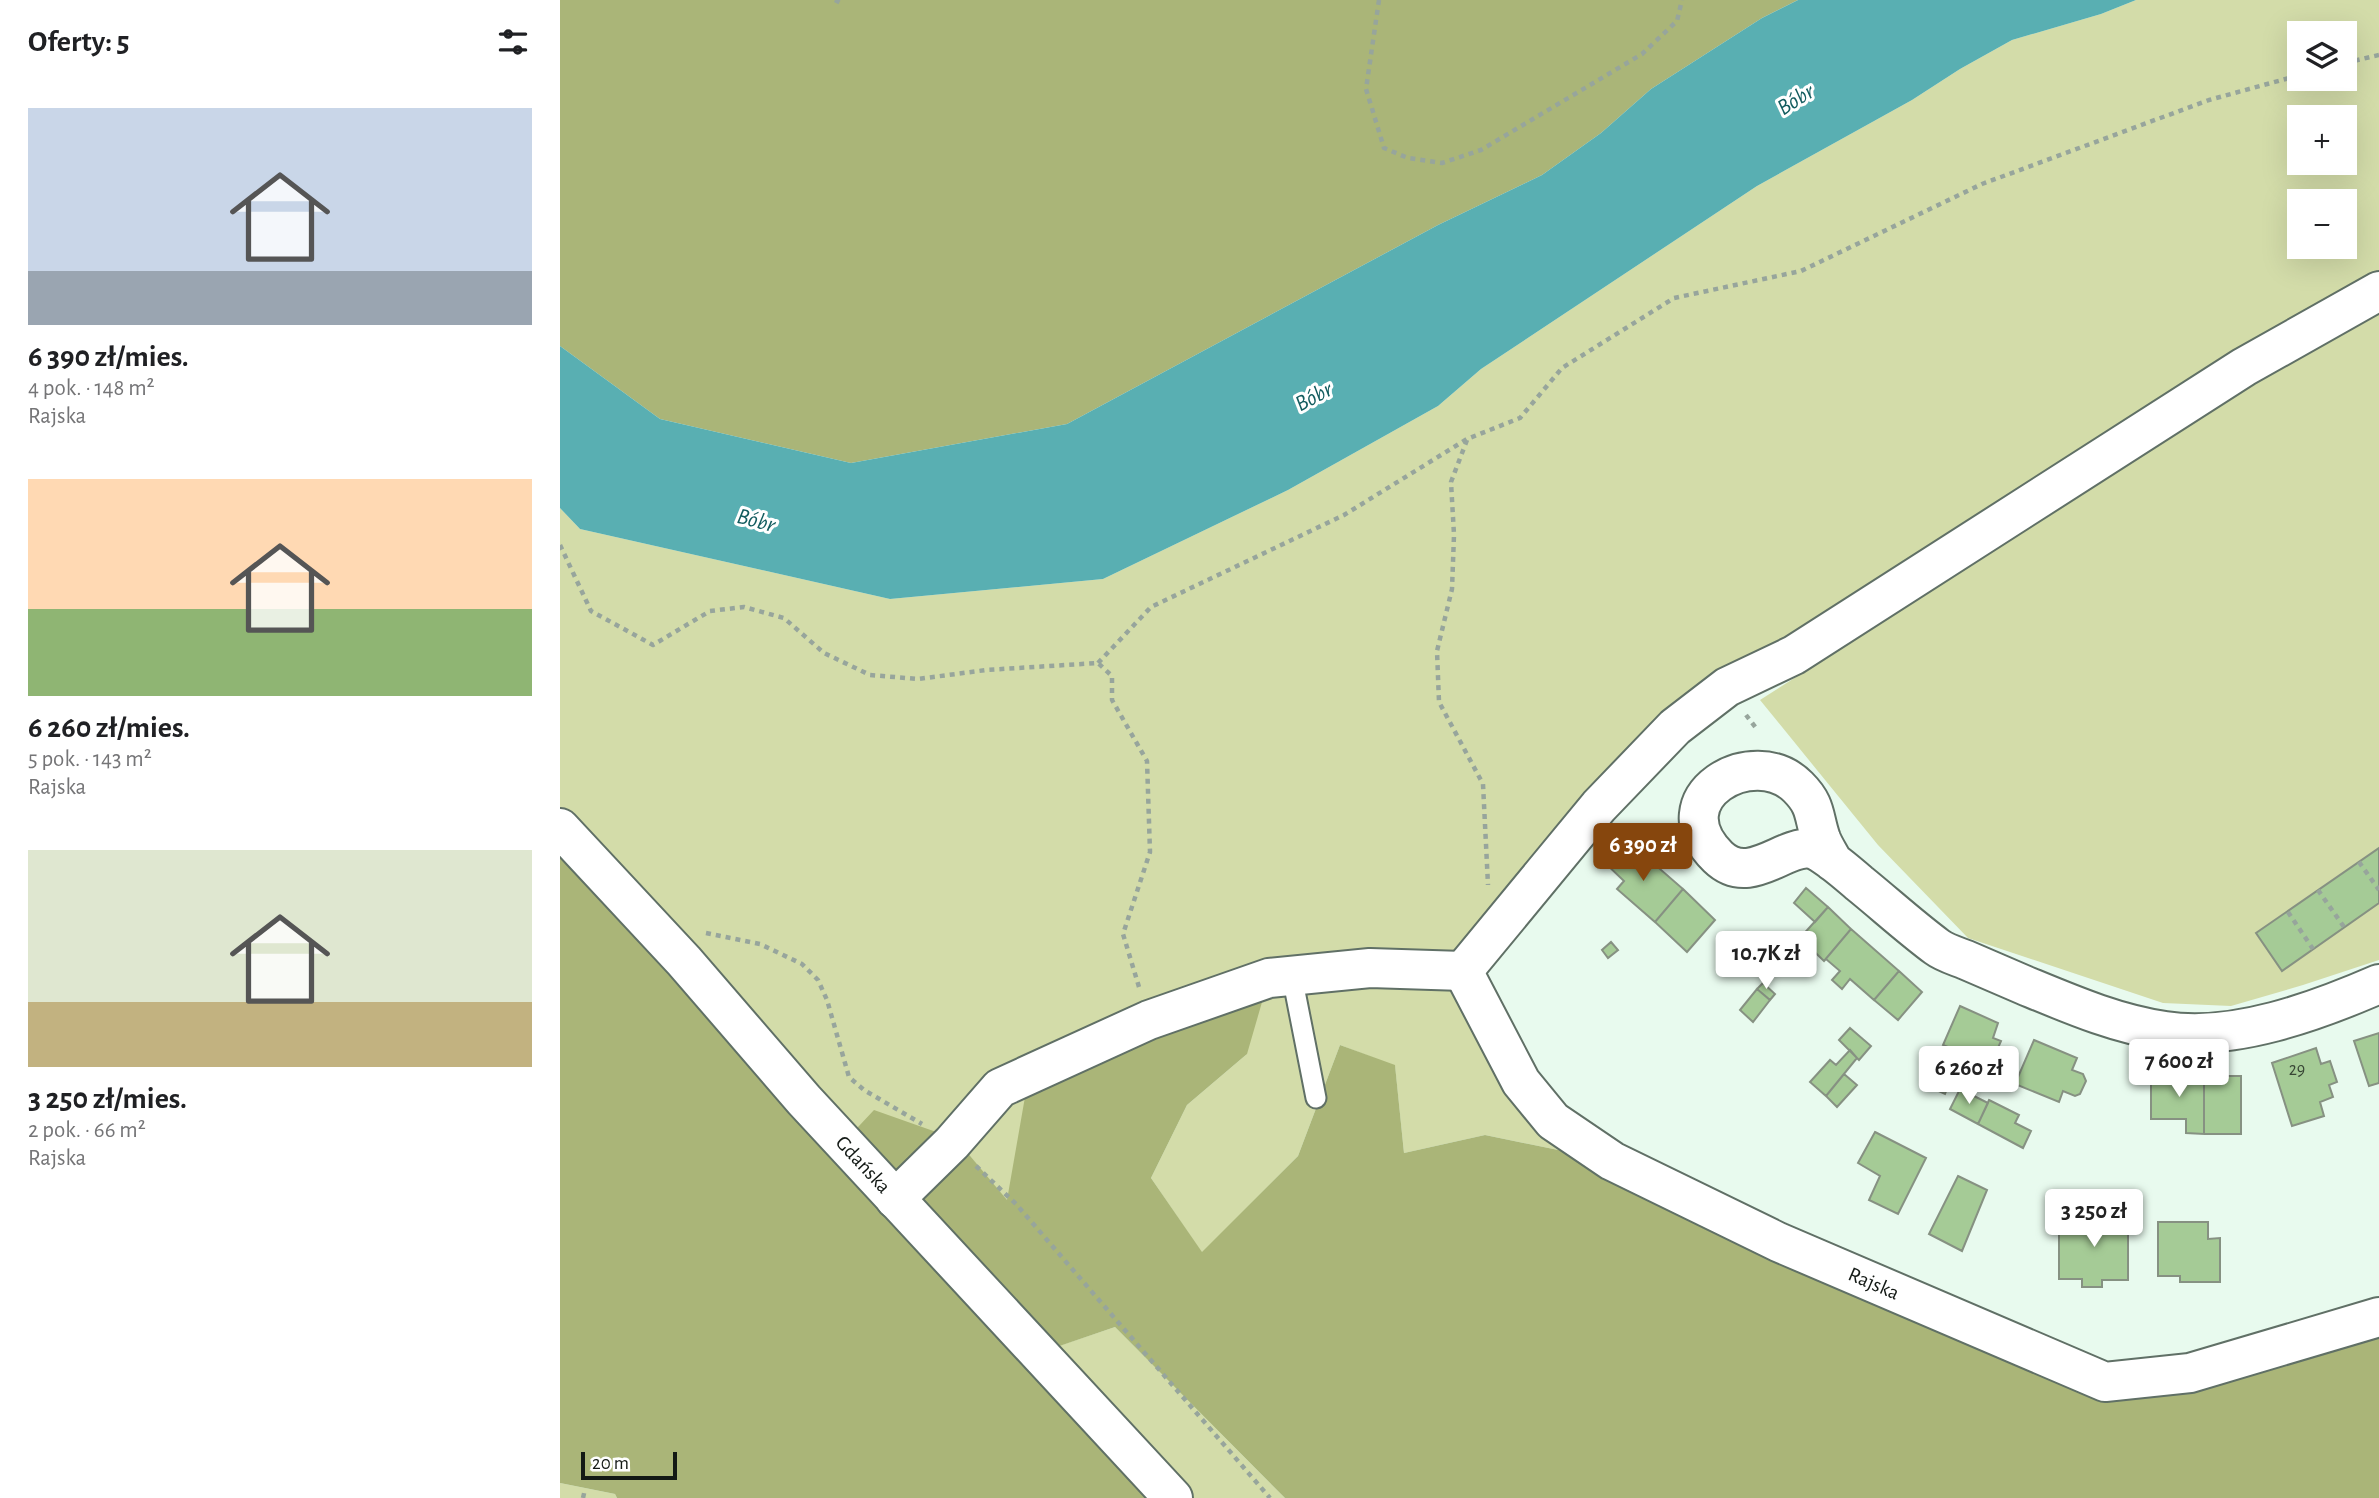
<!DOCTYPE html>
<html lang="pl">
<head>
<meta charset="utf-8">
<style>
  body { margin:0; font-family:"Alegreya Sans",sans-serif; background:#f2f2f2; color:#202124; height:100vh; display:flex; flex-direction:column; font-size:26px; white-space:nowrap }
  * { box-sizing:border-box; margin:0 }
  p { font-size:23px; color:#757577 }
  .icon { flex:none; width:38px; height:38px; fill:none; stroke:currentColor; stroke-width:2; stroke-linecap:round; stroke-linejoin:round }
  .map { position:relative; flex:1; overflow:hidden }
  .details { display:flex; flex-direction:column; background:#fff; width:560px }
  .details>* { flex:none }
  .fabs { position:absolute; left:1727px; top:21px; display:grid; gap:14px }
  .fabs a { display:grid; place-items:center; width:70px; height:70px; border-radius:0px; background:#fff; box-shadow:0 7px 28px #0002; font-size:35px }
  .scale { position:absolute; left:21px; bottom:18px; width:96px; box-sizing:border-box; padding-left:7px; border:4px solid #131915; border-top:0; font-size:19px; line-height:24px; white-space:nowrap; color:#131915; -webkit-text-stroke:5px #fff; paint-order:stroke }
  .price { position:absolute; translate:-50% -60px; padding:0 16px; border-radius:7px; background:#fff; color:#222; font-size:23px; line-height:46px; filter:drop-shadow(0 2px 4px #0008) }
  .price::after { content:''; position:absolute; left:50%; top:42px; width:21px; height:16px; margin-left:-10px; background:inherit; clip-path:polygon(0 0,100% 0,50% 100%) }
  .price.selected { background:#86460d; color:#fff }
  ul { padding:0; list-style:none }
  li { display:grid; align-content:center; gap:14px; height:371px; padding:0 28px }
  li span { display:grid; place-items:center; height:217px; border-radius:0px; color:#555 }
  li>.icon { margin-inline-start:auto }
  span .icon { width:126px; height:126px; fill:#fffc; stroke-width:1 }
  li b { font-size:30px }
  h2 { display:flex; justify-content:space-between; align-items:center; height:84px; padding:0 28px; font-size:30px }
  main { display:flex; flex:1; min-height:0 }
  .map>svg:first-child { display:block }
  .green { fill:#d3dca9; fill-rule:evenodd }
  .forest { fill:#aab578 }
  .water { fill:#59afb2 }
  .building { fill:#a5cb96; stroke:#869182; stroke-width:2 }
  .lines { fill:none; stroke-linecap:round; stroke-linejoin:round }
  .lane-casing { stroke:#607066; stroke-width:23 }
  .street-casing { stroke:#607066; stroke-width:42 }
  .path { stroke:#97a59c; stroke-width:4.5; stroke-dasharray:5 5; stroke-linecap:butt }
  .lane { stroke:#fff; stroke-width:19 }
  .street { stroke:#fff; stroke-width:38 }
  .labels { text-anchor:middle; dominant-baseline:central; stroke-width:6; stroke-linejoin:round; paint-order:stroke }
  .number-label { font-size:18px; fill:#384635 }
  .street-label { font-size:21px; fill:#131915; stroke:#fff }
  .water-label { font-size:23px; font-style:italic; fill:#125c5f; stroke:#fff }
</style>
</head>
<body>
<main>
<section class="details">
<h2>Oferty: 5<svg class="icon" aria-label="filters" viewBox="0 0 24 24"><path d="M4 7h16M4 17h16"/><circle cx="9" cy="7" r="2"/><circle cx="15" cy="17" r="2"/></svg></h2>
<ul>
<li><span style="background:linear-gradient(#c9d6e8 75%,#9aa5b1 0)"><svg class="icon" aria-label="home" viewBox="0 0 24 24"><path d="M3 11l9-7 9 7M6 9v11h12V9"/></svg></span><div><b>6 390 zł/mies.</b><p>4 pok. · 148 m²</p><p>Rajska</p></div></li>
<li><span style="background:linear-gradient(#ffd9b3 60%,#8fb573 0)"><svg class="icon" aria-label="home" viewBox="0 0 24 24"><path d="M3 11l9-7 9 7M6 9v11h12V9"/></svg></span><div><b>6 260 zł/mies.</b><p>5 pok. · 143 m²</p><p>Rajska</p></div></li>
<li><span style="background:linear-gradient(#dfe7d0 70%,#c2b280 0)"><svg class="icon" aria-label="home" viewBox="0 0 24 24"><path d="M3 11l9-7 9 7M6 9v11h12V9"/></svg></span><div><b>3 250 zł/mies.</b><p>2 pok. · 66 m²</p><p>Rajska</p></div></li>
</ul>
</section>
<div class="map">
<svg width="1819" height="1498" viewBox="0 0 1819 1498">
  <rect width="100%" height="100%" fill="#e8faee"/>
  <path class="green" d="M1576,0H1819V291L1168,686L903,970L929,1022L1052,1161L925,1135L844,1153L835,1066L780,1045L738,1156L642,1253L591,1178L627,1105L687,1054L447,1201L396,1139L283,1143L0,828V508L20,529L330,599L543,579L728,490L878,406L921,369L1197,186L1352,100L1400,69L1452,40L1541,14ZM1740,33H1785V79H1740ZM1740,117H1785V163H1740ZM1740,201H1785V247H1740Z
    M1819,312V960L1743,985L1671,1006L1603,1003L1408,938L1318,845L1200,700L1730,361Z
    M555,1327L725,1498H598L478,1353Z
    M0,1483L55,1494L57,1498H0Z"/>
  <path class="forest" d="M0,0H1238L1202,18L1091,89L1041,133L982,175L878,225L507,424L291,463L100,419L0,346Z
    M0,828L283,1143L314,1110L396,1139L447,1200L469,1074L709,978L687,1054L627,1105L591,1178L642,1252L738,1156L780,1045L835,1065L844,1153L925,1135L1052,1161L1545,1382L1819,1317V1498H725L555,1327L479,1353L598,1498H57L55,1494L0,1483Z"/>
  <path class="water" d="M1238,0H1576L1541,14L1452,40L1400,69L1352,100L1197,186L921,369L878,406L728,490L543,579L330,599L20,529L0,508V346L100,419L291,463L507,424L878,225L982,175L1041,133L1091,89L1202,18Z"/>
  <path class="building" d="M1058,844L1080,864L1085,856L1123,889L1095,922L1057,889L1064,881L1043,861Z
    M1819,848V903L1722,971L1696,933Z
    M1246,888L1268,907L1255,922L1234,903Z
    M1123,889L1155,920L1127,952L1095,922Z
    M1268,907L1291,929L1264,961L1240,938Z
    M1291,929L1339,971L1314,1000L1290,979L1282,989L1272,980L1280,971L1266,959L1264,961Z
    M1051,942L1058,950L1048,958L1042,950Z
    M1339,971L1362,992L1338,1020L1314,1000Z
    M1203,983L1215,994L1210,1000L1197,989Z
    M1197,989L1210,1000L1193,1022L1180,1010Z
    M1400,1006L1438,1023L1433,1038L1441,1041L1435,1055L1427,1051L1421,1061L1383,1045Z
    M1290,1028L1311,1046L1299,1060L1279,1040Z
    M1819,1033V1083L1809,1086L1794,1041Z
    M1474,1040L1517,1058L1512,1070L1523,1074L1526,1081L1520,1094L1515,1096L1503,1091L1499,1102L1455,1084Z
    M1756,1048L1761,1064L1770,1061L1777,1082L1769,1085L1773,1097L1760,1102L1764,1116L1732,1126L1712,1063Z
    M1290,1050L1297,1058L1266,1096L1250,1082L1270,1060L1276,1065Z
    M1377,1056L1385,1060L1376,1079L1388,1086L1385,1094L1363,1084Z
    M1604,1067H1623V1076H1644V1134L1626,1133V1119H1591V1075L1604,1076Z
    M1284,1074L1297,1085L1277,1107L1266,1096Z
    M1644,1076H1681V1134H1644Z
    M1400,1089L1428,1103L1418,1124L1390,1109Z
    M1429,1100L1459,1115L1455,1123L1471,1131L1463,1148L1418,1124Z
    M1315,1132L1366,1158L1338,1214L1309,1200L1320,1176L1298,1163Z
    M1398,1176L1427,1190L1402,1251L1369,1234Z
    M1518,1213H1551L1550,1220H1568V1280H1542V1287H1522V1279H1499V1219H1518Z
    M1598,1222H1648V1239L1660,1238V1282H1620V1276H1598Z"/>
  <g class="lines">
    <defs>
      <path id="lane" d="M732,976L756,1098"/>
      <g id="street">
        <path id="s1" d="M0,828L124,961L244,1100L613,1498"/>
        <path d="M1273,862C1269,854 1264,847 1261,839C1253,816 1257,806 1238,787C1193,742 1098,798 1158,857C1192,890 1230,837 1257,851C1273,860 1286,872 1299,883C1325,904 1350,927 1377,947C1385,953 1396,956 1406,960C1425,968 1445,977 1464,985C1510,1004 1556,1024 1605,1031C1673,1042 1757,1011 1819,984"/>
        <path d="M903,971L1039,806L1115,727L1167,687L1234,655L1684,367L1819,291"/>
        <path id="s2" d="M903,971L961,1082L993,1121L1052,1161L1218,1242L1545,1382L1630,1373L1819,1317"/>
        <path d="M335,1199L392,1143L440,1088L589,1020L709,978L810,968L903,971"/>
      </g>
    </defs>
    <use href="#lane" class="lane-casing"/>
    <use href="#street" class="street-casing"/>
    <path class="path" d="M275,0L281,3L282,0
      M819,0L806,89L824,148L848,158L882,163L921,150L1082,54L1117,21L1122,0
      M1785,63L1819,55
      M907,440L891,482L894,535L892,589L877,651L879,702L923,784L928,885
      M0,545L31,611L93,645L150,611L184,607L224,618L264,653L310,675L358,679L426,670L538,663L552,676V700L587,761L590,852L563,934L579,987
      M538,663L591,607L784,515L907,439L960,418L1002,368L1114,298L1241,271L1422,184L1649,100L1740,75
      M1186,715L1196,728
      M1799,862L1819,890
      M1758,890L1784,927
      M1728,912L1753,949
      M146,933L200,944L242,964L258,980L267,1000L289,1077L304,1090L362,1124
      M416,1166L456,1204L710,1498
      M23,1498L25,1489"/>
    <use href="#lane" class="lane"/>
    <use href="#street" class="street"/>
  </g>
  <g class="labels">
    <g class="number-label">
      <text x="1737" y="1070">29</text>
    </g>
    <g class="street-label">
      <text stroke="none"><textPath href="#s1" startOffset="453">Gdańska</textPath></text>
      <text stroke="none"><textPath href="#s2" startOffset="536">Rajska</textPath></text>
    </g>
    <g class="water-label">
      <text transform="translate(1236 100) rotate(-32)">Bóbr</text>
      <text transform="translate(754 397) rotate(-28)">Bóbr</text>
      <text transform="translate(196 521) rotate(15)">Bóbr</text>
    </g>
  </g>
</svg>
<div class="fabs">
<a><svg class="icon" aria-label="layers" viewBox="0 0 24 24"><path d="M12 4l9 5-9 5-9-5zM3 14l9 5 9-5"/></svg></a>
<a>+</a>
<a>−</a>
</div>
<div class="scale">20 m</div>
<b class="price selected" style="left:1083px;top:883px">6 390 zł</b>
<b class="price" style="left:1206px;top:991px">10.7K zł</b>
<b class="price" style="left:1619px;top:1099px">7 600 zł</b>
<b class="price" style="left:1409px;top:1106px">6 260 zł</b>
<b class="price" style="left:1534px;top:1249px">3 250 zł</b>
</div>
</main>
</body>
</html>
